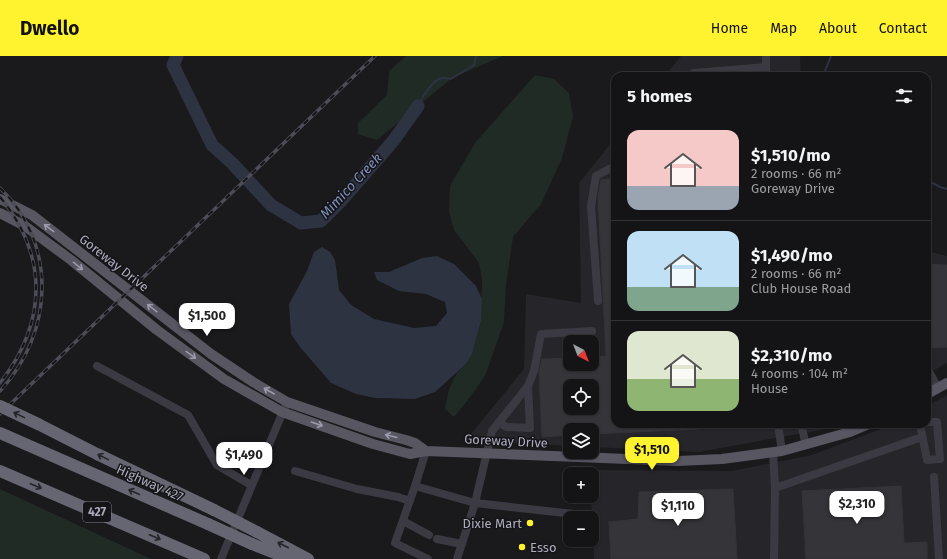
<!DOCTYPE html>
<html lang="en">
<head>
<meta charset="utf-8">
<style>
  body { margin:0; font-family:"Fira Sans",sans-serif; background:#1d1c1e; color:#f1f3f6; height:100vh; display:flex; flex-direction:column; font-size:15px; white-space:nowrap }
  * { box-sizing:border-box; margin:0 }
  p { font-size:13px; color:#9d9ea0 }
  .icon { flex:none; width:22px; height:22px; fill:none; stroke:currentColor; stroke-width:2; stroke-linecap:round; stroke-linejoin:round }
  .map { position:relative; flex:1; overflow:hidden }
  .side { position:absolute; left:611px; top:16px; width:320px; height:356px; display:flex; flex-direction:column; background:#141315; border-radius:12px; box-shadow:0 1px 3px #0004,0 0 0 1px #333234 }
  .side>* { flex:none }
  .needle { width:26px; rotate:138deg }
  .tools { position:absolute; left:563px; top:279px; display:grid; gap:8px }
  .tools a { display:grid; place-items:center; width:36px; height:36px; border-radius:8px; background:#141315; box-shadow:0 1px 3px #0004,0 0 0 1px #333234; font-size:20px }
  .price { position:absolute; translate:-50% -34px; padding:0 9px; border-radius:8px; background:#fff; color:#222; font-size:13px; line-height:26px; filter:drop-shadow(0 1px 2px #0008) }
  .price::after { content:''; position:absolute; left:50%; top:24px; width:12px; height:9px; margin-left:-6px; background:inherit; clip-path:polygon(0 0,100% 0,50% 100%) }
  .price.on { background:#fff32f; color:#111 }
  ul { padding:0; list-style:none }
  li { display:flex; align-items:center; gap:12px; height:100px; padding:0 16px }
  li+li { border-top:1px solid #333234 }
  li span { display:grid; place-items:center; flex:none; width:112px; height:80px; border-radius:12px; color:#555 }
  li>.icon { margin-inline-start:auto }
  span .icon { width:48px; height:48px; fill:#fffc; stroke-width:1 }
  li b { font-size:17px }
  h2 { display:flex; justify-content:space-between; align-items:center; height:48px; padding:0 16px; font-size:17px }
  header { display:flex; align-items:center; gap:24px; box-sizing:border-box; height:56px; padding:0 20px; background:#fff32f; color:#111 }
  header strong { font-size:19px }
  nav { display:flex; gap:22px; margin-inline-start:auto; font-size:14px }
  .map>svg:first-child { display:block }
  .built { fill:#262529; fill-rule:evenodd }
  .green { fill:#212b25 }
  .water { fill:#2e3342 }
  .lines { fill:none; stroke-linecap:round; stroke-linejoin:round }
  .stream { stroke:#2e3342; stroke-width:2 }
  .river { stroke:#2e3342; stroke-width:13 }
  .building { fill:#353438; stroke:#353338; fill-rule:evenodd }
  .minor { stroke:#3b3a42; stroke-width:8 }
  .major { stroke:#575661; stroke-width:10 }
  .highway { stroke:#666673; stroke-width:12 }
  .rail-casing { stroke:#4d4d57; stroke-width:3.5 }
  .rail { stroke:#151417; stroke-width:2; stroke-dasharray:6; stroke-linecap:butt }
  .highway-bridge { stroke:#666673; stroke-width:12 }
  .oneway { stroke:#9a9aab }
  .oneway2 { stroke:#252429 }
  .poi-dot { fill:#fff32f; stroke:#151417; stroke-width:1.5 }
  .labels { text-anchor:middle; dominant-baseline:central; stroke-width:3; stroke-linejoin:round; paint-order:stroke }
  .shield { fill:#151417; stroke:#7e7e8b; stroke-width:1 }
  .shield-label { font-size:12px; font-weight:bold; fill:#ababbd }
  .street-label { font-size:13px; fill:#ababbd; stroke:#151417 }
  .poi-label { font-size:13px; fill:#ababbd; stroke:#151417; text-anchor:end }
  .water-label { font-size:14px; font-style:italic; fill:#808fba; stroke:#151417 }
</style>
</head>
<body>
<header>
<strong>Dwello</strong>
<nav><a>Home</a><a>Map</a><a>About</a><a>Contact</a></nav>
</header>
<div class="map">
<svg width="947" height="503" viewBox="0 0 947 503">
  <rect width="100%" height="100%" fill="#1a191c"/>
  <path class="built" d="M681,0H800L801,20H665Z
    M615,82V368H835L826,373L699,396L592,391V374H570V390L466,384L524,313L526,238L581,247L579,127ZM570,286H592V308H570ZM570,330H592V352H570Z
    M927,195L947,200V307L927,318Z
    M947,339V503H594L591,440H592V418H590L589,414L732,415L812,399L894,368H927V350Z"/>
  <path class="green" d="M406,0H503L452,22L377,84L358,78V67L387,39L389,15Z
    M535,19L554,23L569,37L573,61L562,102L541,148L513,181L506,229L504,266L485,320L467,345L454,361L445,353L449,333L457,317L466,308L472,298L481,265L482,223L479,207L454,174L449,155L450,130L475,87Z
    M0,433L151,503H0Z"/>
  <path class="water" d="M322,191L330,196L335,204L339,234L351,249L374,263L414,272L436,270L447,257L445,246L426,238L399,235L377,224L374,216H389L422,202L437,200L454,208L476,230L482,243L481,265L472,298L466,308L435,336L415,343L375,342L356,338L331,327L300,291L291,278L289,248L307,215L314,196Z"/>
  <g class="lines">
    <path class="stream" d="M823,20L831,0
      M418,50C420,44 433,25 439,23C443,21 447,22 451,23L474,9L476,0
      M927,124L940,131L947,133"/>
    <path class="river" d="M177,0L173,9L212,89L232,107L271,149L301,167L321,165L341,145L394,84L418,50"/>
  </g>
  <path class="building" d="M615,122V368H699V373L592,378V374H570V379L542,381L539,316L542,303L570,302V308H592V301L606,300L598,140L601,124ZM570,330H592V352H570Z
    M927,208L947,209V291L930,292V285L927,284Z
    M901,430L904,487L927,486V503H806L802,435Z
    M733,433L737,503H611L609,466L638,463L639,436Z"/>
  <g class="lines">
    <path class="minor" d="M766,0V11
      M694,17L766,11V20
      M598,245L591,150L596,120L615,110
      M97,310L188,359L217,409L251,429
      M927,312L938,332
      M499,366L506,371L530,372L528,330
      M778,368L782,395
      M801,368L806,389
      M920,368L927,404L940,403L937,366H927
      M426,395L415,430L475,447L492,375L528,330L534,315L541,278L592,275
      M773,396L775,432L922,381
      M295,415L357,433L398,441L410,445
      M934,421L939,503
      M415,430L395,487L428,503
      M403,465L429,479
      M437,483L462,488
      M221,503L287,346
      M457,503L475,447L583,459
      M774,503L775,432"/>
    <path class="major" d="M0,143L32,159L211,298L253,326L287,346L375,376L406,384L415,387L426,395
      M0,157L25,170L71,204L157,274L224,323L282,356L373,388L410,398L426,395L678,405L722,403L782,395L850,376L869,368
      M927,338L947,327"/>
    <path class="highway" d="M38,368L97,398L214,454
      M0,377L208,468
      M0,415L204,503
      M257,476L308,503
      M252,488L290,503"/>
    <defs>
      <path id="rail" d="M0,132C58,188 54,277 0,335
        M0,141C49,200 47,267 0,327
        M0,358L375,0"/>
    </defs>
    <use href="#rail" class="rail-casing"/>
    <use href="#rail" class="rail"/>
    <path class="highway-bridge" d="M0,350L38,368
      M214,454L257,476
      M208,468L252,488"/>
  </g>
  <defs><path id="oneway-shaft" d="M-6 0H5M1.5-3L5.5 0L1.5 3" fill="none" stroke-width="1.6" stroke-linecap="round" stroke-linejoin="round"/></defs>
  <g class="oneway">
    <use href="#oneway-shaft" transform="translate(49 172) rotate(-143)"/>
    <use href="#oneway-shaft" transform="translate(78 210) rotate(39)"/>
    <use href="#oneway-shaft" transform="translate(152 252) rotate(-142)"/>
    <use href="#oneway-shaft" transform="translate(191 299) rotate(36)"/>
    <use href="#oneway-shaft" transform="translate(269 335) rotate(-150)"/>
    <use href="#oneway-shaft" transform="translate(317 368) rotate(19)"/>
    <use href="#oneway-shaft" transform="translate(391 380) rotate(-166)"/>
  </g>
  <g class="oneway2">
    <use href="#oneway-shaft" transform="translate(19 359) rotate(-154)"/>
    <use href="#oneway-shaft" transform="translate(103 401) rotate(-154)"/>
    <use href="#oneway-shaft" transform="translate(36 430) rotate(23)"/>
    <use href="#oneway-shaft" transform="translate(134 436) rotate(-156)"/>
    <use href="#oneway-shaft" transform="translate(155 481) rotate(23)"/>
    <use href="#oneway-shaft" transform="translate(283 489) rotate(-153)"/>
  </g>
  <g class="poi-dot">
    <circle cx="530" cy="467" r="4"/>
    <circle cx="522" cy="491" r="4"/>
  </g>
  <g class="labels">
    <rect class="shield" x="83" y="446" width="28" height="20" rx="3"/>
    <g class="shield-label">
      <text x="97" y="456">427</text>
    </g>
    <g class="street-label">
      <text transform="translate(114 207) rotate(38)">Goreway Drive</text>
      <text transform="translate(506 385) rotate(3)">Goreway Drive</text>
      <text transform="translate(150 427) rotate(24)">Highway 427</text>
    </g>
    <g class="poi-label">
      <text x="522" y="467">Dixie Mart</text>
      <text x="530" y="491" text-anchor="start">Esso</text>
    </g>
    <g class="water-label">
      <text transform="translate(351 130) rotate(-47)">Mimico Creek</text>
    </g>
  </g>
</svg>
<div class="tools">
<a><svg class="needle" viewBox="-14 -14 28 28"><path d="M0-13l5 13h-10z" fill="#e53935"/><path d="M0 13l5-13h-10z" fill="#9d9ea0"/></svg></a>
<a><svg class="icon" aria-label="locate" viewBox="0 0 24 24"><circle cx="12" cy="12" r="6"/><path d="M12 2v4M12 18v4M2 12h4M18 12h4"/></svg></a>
<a><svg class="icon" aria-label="layers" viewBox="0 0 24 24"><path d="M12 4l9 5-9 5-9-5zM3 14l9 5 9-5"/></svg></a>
<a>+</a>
<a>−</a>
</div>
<b class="price" style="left:207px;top:281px">$1,500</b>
<b class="price on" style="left:652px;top:415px">$1,510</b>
<b class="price" style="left:244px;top:420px">$1,490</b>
<b class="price" style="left:857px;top:469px">$2,310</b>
<b class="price" style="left:678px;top:471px">$1,110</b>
<section class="side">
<h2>5 homes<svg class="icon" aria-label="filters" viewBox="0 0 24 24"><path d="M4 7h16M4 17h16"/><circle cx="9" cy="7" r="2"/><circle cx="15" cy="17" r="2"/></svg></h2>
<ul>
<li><span style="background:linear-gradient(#f6c9c9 70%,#9aa5b1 0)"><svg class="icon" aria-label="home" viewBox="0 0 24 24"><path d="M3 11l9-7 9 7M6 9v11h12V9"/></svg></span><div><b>$1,510/mo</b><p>2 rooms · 66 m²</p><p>Goreway Drive</p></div></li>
<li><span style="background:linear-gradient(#bfe0f5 70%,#7fa58c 0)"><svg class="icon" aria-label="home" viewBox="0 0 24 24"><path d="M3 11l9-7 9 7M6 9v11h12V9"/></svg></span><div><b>$1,490/mo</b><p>2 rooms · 66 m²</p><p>Club House Road</p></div></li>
<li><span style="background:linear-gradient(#dfe7d0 60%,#8fb573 0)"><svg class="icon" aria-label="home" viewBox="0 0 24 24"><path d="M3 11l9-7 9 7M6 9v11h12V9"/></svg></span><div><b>$2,310/mo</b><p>4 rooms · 104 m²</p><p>House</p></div></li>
</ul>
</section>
</div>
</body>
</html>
